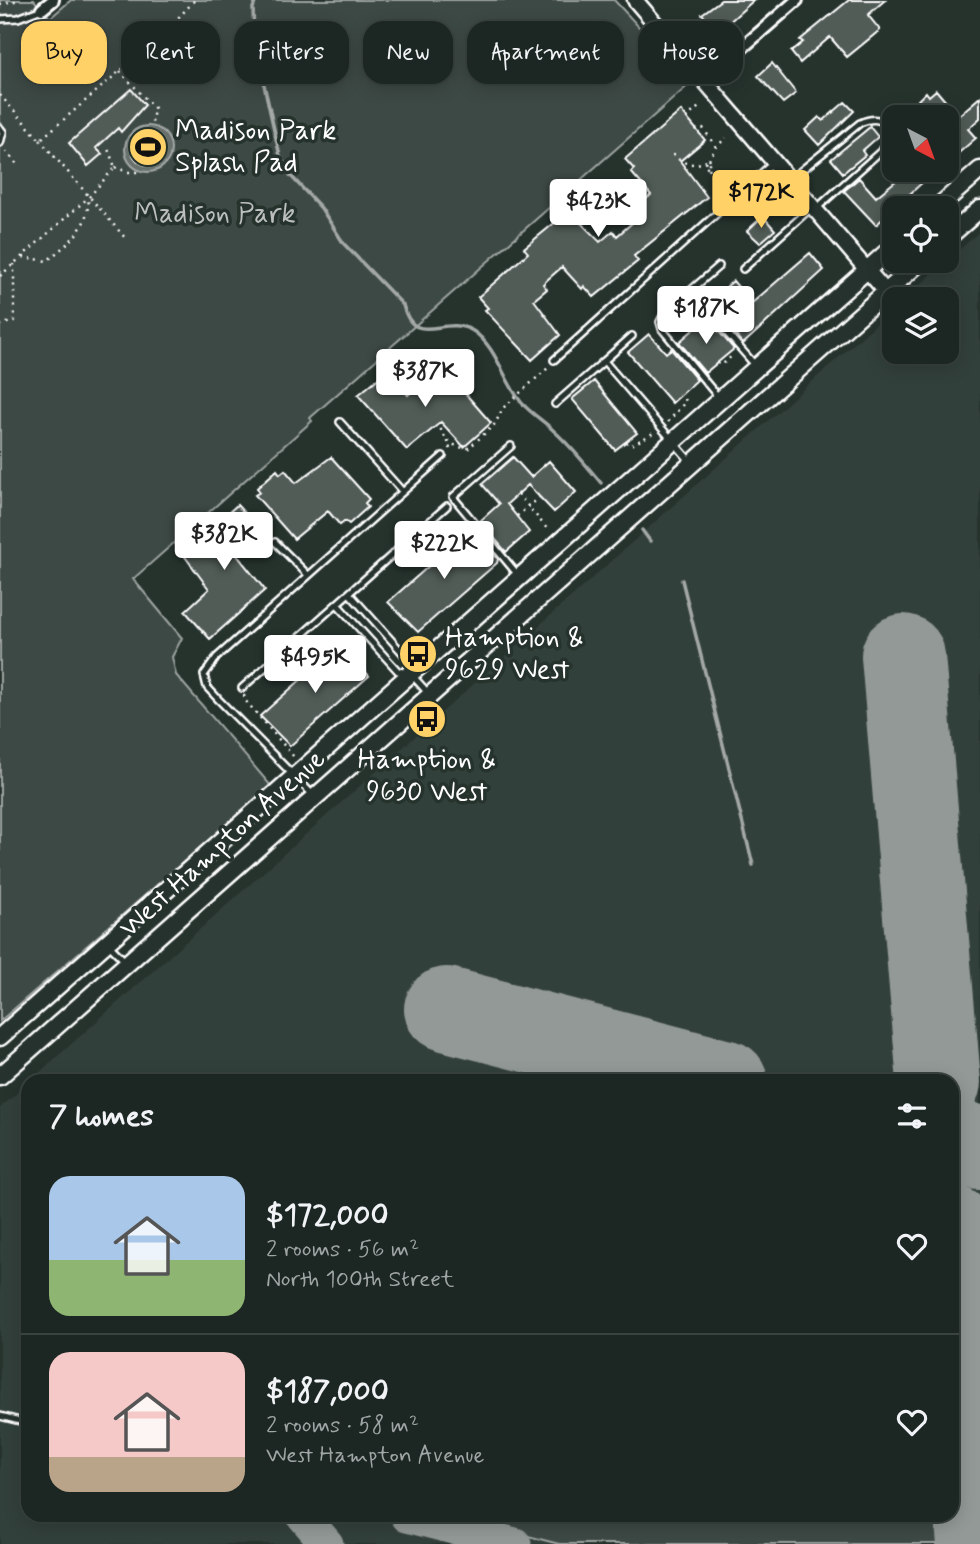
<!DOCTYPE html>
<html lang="en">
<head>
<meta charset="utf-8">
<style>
  body { margin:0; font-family:Mynerve,sans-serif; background:#29322f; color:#f1f3f6; height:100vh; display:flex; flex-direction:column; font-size:26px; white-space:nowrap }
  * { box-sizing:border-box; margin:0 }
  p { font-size:23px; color:#a0a5a5 }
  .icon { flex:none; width:38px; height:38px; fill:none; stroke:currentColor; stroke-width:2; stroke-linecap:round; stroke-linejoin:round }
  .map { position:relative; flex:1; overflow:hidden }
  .sheet { position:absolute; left:21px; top:1074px; width:938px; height:448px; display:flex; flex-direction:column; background:#1c2622; border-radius:21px; box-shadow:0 4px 18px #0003,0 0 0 2px #3a4340 }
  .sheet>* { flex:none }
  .banner { position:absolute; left:21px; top:21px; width:938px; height:63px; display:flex; gap:14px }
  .needle { width:46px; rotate:139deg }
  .fabs { position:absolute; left:882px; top:105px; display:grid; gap:14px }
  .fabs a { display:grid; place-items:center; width:77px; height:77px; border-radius:14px; background:#1c2622; box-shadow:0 4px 18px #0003,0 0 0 2px #3a4340; font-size:35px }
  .price { position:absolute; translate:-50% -60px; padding:0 16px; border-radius:7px; background:#fff; color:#222; font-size:23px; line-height:46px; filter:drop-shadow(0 2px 4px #0008) }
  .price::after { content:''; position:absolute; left:50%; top:42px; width:21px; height:16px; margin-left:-10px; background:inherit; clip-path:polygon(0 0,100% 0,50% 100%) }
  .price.selected { background:#ffd166; color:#111 }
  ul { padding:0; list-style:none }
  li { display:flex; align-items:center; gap:21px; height:175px; padding:0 28px }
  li+li { border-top:2px solid #3a4340 }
  li span { display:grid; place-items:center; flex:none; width:196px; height:140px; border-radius:21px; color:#555 }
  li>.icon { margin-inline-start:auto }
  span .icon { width:84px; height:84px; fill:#fffc; stroke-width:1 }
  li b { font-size:30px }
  h2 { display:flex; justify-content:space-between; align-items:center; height:84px; padding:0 28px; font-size:30px }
  .chip { padding:0 24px; border-radius:21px; background:#1c2622; box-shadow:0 4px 18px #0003,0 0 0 2px #3a4340; font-size:24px; line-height:63px }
  .chip.selected { background:#ffd166; color:#111 }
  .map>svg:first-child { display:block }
  .built { fill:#333f3a }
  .green { fill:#3e4944; stroke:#9ea4a2; stroke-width:2 }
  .water { fill:#67706c; stroke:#a4a9a7; stroke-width:2 }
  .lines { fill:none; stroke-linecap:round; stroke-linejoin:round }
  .shore { stroke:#c2c6c4; stroke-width:2 }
  .stream { stroke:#a4a9a7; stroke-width:3.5 }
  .taxiway { stroke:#929996; stroke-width:33 }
  .runway { stroke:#929996; stroke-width:84 }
  .building { fill:#515c57; stroke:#fff; stroke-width:2 }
  .service-casing { stroke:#fff; stroke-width:10 }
  .minor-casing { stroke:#fff; stroke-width:16 }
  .tertiary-casing { stroke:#fff; stroke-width:19 }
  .secondary-casing { stroke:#fff; stroke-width:21 }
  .path { stroke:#fff; stroke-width:2.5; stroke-dasharray:2 5; stroke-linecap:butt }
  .service { stroke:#26332d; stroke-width:5 }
  .minor { stroke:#26332d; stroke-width:10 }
  .tertiary { stroke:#26332d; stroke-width:14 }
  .secondary { stroke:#26332d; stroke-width:16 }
  .labels { text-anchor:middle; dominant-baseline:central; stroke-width:7; stroke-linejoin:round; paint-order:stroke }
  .poi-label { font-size:28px; fill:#fff; stroke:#26332d; text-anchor:start }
  .park-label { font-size:28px; fill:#bbbfbe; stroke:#26332d }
  .street-label { font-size:28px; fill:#fff; stroke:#26332d }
</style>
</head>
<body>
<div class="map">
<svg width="980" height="1544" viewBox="0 0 980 1544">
  <rect width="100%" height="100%" fill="#26332d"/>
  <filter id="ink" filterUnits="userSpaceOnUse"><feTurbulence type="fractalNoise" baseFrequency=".0143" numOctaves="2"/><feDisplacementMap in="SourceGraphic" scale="14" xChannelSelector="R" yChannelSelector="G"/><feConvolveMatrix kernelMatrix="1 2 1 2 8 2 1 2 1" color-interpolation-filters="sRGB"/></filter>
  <g filter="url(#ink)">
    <path class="built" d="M980,231V1544H0V1108L28,1083V1516H952V1082L30,1081L894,308V352H947V299H904Z"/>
    <path class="green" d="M0,0H34L50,18L71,0H614L691,83L310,418L312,421L133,579L182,638L172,657L176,675L271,786L0,1021Z
      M451,1516H939L952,1525L959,1544H559Z"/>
    <path class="water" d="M125 149a23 23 0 1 1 46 0a23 23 0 1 1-46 0Z"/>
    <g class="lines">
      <path class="shore" d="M132 149a16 16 0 1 1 32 0a16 16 0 1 1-32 0Z"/>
      <path class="stream" d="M256,0L253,8L254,40L280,156L290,175L321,208L344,244L403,305C415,350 444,313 473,331C496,346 504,381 521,402C530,413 544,421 554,431C571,446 586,465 601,483
        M642,530L650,541
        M682,580L753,865"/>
      <path class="taxiway" d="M975,1498L979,1544
        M303,1516L327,1544
        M407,1516L515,1544"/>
      <path class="runway" d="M903,656L939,1082
        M446,1009L726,1082
        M952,1140L980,1148
        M952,1227L979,1544"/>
    </g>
    <path class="building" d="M721,0H754L718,32L702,14Z
      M849,0H885L868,15L880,30L847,57L830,37L800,63L791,52L803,42L800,40Z
      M772,63L796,93L783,103L758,76Z
      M131,89L145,105L121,132L118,128L96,148L102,154L88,166L69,143Z
      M936,90L958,116L980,97V118L968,129L976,138L947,163V117H934L918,100L926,92L929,96Z
      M845,102L854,111L819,145L805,130L819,117L823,121Z
      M681,111L705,140L680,161L707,197L634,256L638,261L594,297L584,286L582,289L562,267L547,280L543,284L547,289L534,300L560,335L532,360L485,310L488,308L478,297L528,253L524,248L569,211L600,242L613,231L617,236L632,223L627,216L651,195L631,172L634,169L625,159Z
      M870,127L878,137L862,151L865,155L843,173L831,159Z
      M909,170H936L876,225L844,191L859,178L876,197Z
      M763,216L775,230L760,243L747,231Z
      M810,253L824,270L743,344L708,303L733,281L752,303Z
      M707,318L734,349L705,373L679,342Z
      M649,334L666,353L671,349L697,380L672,403L628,352Z
      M443,368L491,423L464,447L441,422L407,450L358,395L387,371L408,395L431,374L433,377Z
      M594,381L637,433L615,450L572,399Z
      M331,457L369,499L365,503L368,507L349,524L345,521L340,525L328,511L294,539L255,495L260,492L257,488L277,470L280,474L285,470L296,483Z
      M513,457L531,477L549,461L576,492L554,512L528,485L507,504L529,532L506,552L480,521L499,504L482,484Z
      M237,505L262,532L237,555L265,590L210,639L185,611L209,589L183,554Z
      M472,528L498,559L497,563L418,632L388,602Z
      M342,643L369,676L290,746L260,716Z"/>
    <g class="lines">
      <defs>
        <path id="service" d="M0,19L18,18L42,9
          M0,128L3,132L0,143
          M792,178L860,123C876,116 884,119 892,135L890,143L817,208
          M743,269L811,208
          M690,291L719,266
          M554,360L774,162
          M604,361L632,336
          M719,398L662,329L660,322L663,316L690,291L755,365
          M555,404L604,361L690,461
          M340,422L402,491
          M511,446L453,497L518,575
          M275,542L308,575
          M349,593L409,660L411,674L428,693
          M337,604L398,671L408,673
          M242,688L447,506
          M313,795L219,700L207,687L204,675L217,657L443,456
          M107,943L125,961
          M0,1416L28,1423"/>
        <path id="minor" d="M42,9L53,0
          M704,81L797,0"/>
        <path id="tertiary" d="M635,0L886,292"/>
        <path id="secondary" d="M937,208L980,170
          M947,238L980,209
          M0,1037L894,246
          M0,1076L921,261"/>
      </defs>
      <use href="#service" class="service-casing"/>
      <use href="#minor" class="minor-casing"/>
      <use href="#tertiary" class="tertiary-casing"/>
      <use href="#secondary" class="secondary-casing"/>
      <path class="path" d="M0,4L20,0
        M120,71L154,108L152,123
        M0,95L40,140L164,33L195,0
        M686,118L699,107
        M696,130L703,128L716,147
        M40,140L127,240
        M6,151L17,164
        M673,154C683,166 696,166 709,160V168L702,164
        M709,160L716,147L726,138
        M115,167L128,172H142
        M709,168L724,196
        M23,257L47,261C71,240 87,232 89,197
        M0,276L89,197L115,167L108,149
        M0,325L14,321V264
        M717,363L723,364L734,354
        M439,422C441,437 453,449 469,448L495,424L503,408L549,367
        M668,422L686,401L682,394
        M448,441L449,448L455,446
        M626,442L632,445L655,432
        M518,494L549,531
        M517,516L539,498
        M244,695L245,700L294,757"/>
      <use href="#service" class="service"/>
      <use href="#minor" class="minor"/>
      <use href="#tertiary" class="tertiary"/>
      <use href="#secondary" class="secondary"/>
    </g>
  </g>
  <defs>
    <symbol id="stadium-disc" viewBox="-11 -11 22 22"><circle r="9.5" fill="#ffd166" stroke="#26332d"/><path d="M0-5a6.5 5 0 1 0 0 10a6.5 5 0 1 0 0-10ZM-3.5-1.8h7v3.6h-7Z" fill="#111"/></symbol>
    <symbol id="bus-disc" viewBox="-11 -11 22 22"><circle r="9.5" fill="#ffd166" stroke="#26332d"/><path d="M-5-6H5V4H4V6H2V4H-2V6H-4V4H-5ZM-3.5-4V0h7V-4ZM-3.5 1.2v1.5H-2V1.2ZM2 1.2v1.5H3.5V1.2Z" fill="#111"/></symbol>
  </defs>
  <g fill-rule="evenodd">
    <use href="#stadium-disc" x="126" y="125" width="44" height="44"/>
    <use href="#bus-disc" x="396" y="632" width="44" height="44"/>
    <use href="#bus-disc" x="405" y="697" width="44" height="44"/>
  </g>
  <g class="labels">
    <g class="poi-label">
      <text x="175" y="131">Madison Park<tspan x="175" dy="32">Splash Pad</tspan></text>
      <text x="445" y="638">Hamption &amp;<tspan x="445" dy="32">9629 West</tspan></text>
      <text x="427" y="760" text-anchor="middle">Hamption &amp;<tspan x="427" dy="32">9630 West</tspan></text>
    </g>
    <g class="park-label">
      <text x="215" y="214">Madison Park</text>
    </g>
    <g class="street-label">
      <text transform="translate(223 844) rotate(-42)">West Hampton Avenue</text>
    </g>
  </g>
</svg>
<div class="fabs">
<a><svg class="needle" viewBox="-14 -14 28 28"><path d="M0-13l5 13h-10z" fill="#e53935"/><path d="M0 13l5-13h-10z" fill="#a0a5a5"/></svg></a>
<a><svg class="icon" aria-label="locate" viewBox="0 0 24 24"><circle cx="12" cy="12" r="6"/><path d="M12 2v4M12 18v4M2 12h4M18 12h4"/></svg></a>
<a><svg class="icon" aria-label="layers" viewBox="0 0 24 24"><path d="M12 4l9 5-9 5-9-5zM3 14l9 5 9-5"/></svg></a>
</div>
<b class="price selected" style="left:761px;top:230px">$172K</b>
<b class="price" style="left:598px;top:239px">$423K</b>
<b class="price" style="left:706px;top:346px">$187K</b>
<b class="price" style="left:425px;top:409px">$387K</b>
<b class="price" style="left:224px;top:572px">$382K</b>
<b class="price" style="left:444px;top:581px">$222K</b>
<b class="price" style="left:315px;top:695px">$495K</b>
<div class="banner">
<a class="chip selected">Buy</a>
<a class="chip">Rent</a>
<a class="chip">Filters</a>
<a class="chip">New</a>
<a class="chip">Apartment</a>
<a class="chip">House</a>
</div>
<section class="sheet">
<h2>7 homes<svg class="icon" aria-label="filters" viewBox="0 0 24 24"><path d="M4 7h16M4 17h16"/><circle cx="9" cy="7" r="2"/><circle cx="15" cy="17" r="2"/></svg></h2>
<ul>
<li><span style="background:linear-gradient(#a9c7e8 60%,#8fb573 0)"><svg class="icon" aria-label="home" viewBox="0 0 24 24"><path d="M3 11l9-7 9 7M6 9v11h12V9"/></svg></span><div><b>$172,000</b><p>2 rooms · 56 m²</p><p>North 100th Street</p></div><svg class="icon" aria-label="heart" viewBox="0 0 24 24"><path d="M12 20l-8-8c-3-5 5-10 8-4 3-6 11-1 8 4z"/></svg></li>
<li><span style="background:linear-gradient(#f6c9c9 75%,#b9a48a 0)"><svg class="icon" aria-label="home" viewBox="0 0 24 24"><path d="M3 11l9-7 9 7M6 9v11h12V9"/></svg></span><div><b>$187,000</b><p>2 rooms · 58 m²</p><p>West Hampton Avenue</p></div><svg class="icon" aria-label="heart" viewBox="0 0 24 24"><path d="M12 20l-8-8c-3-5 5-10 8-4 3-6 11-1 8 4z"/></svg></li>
</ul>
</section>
</div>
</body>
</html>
